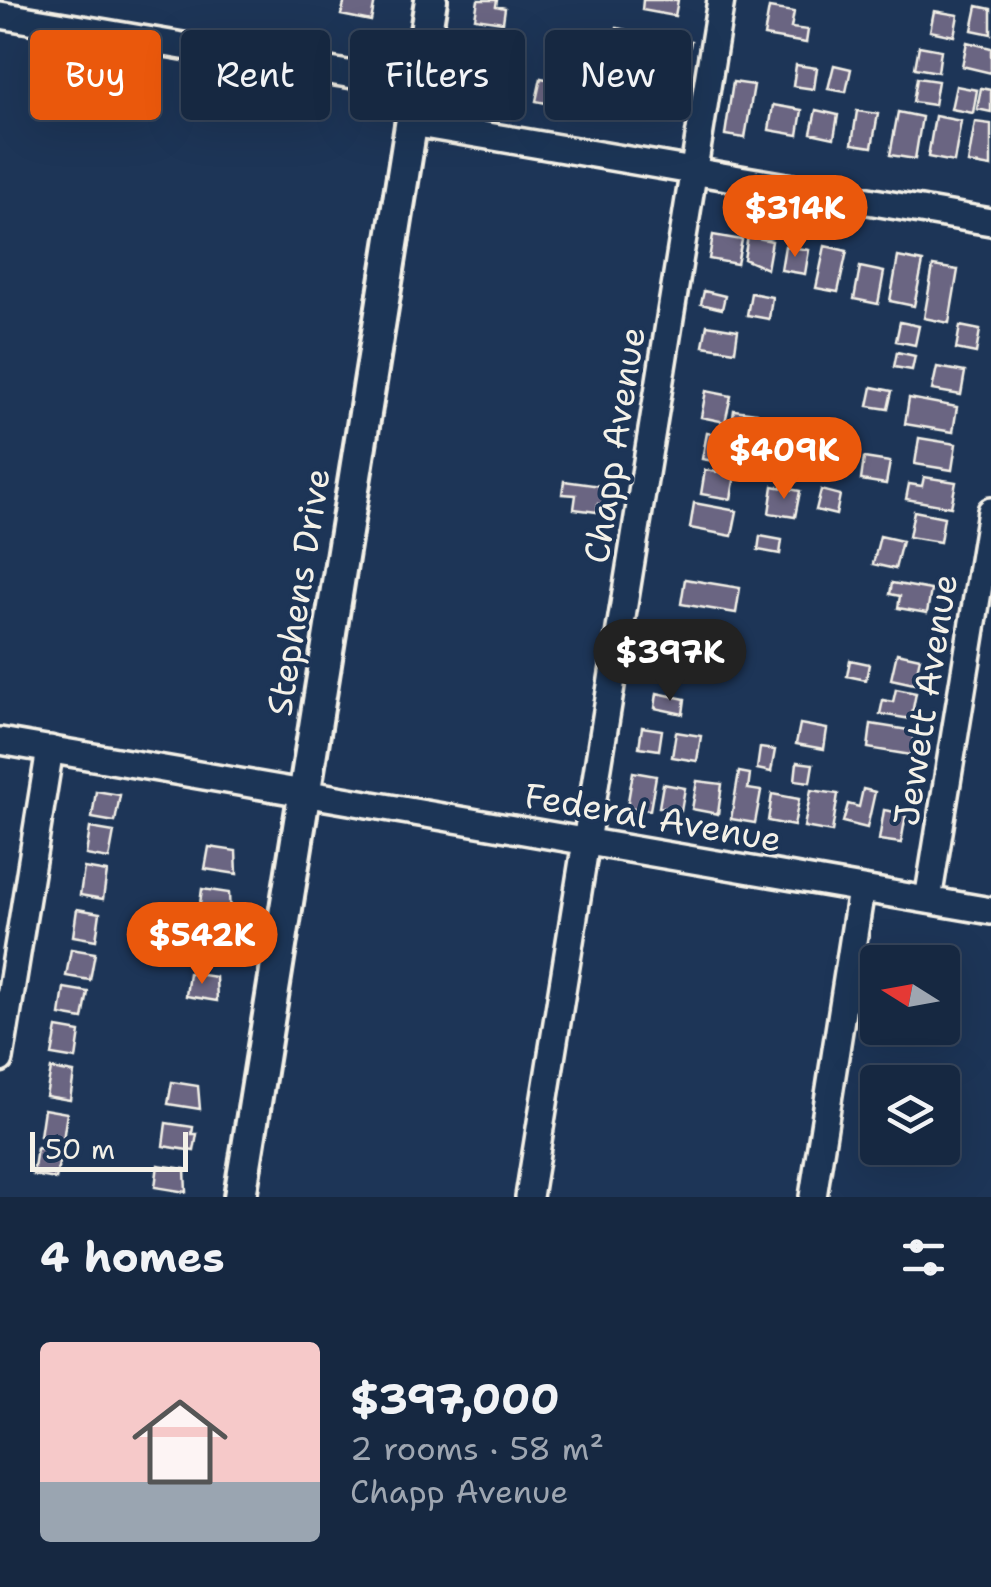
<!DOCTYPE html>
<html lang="en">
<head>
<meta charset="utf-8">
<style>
  body { margin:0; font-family:"Shantell Sans",sans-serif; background:#23344c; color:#f1f3f6; height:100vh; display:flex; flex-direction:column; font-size:38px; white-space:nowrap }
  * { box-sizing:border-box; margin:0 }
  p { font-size:32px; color:#9ea6b1 }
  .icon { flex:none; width:55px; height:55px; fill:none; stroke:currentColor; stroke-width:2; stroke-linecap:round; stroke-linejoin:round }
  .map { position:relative; height:1197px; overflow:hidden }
  .details { display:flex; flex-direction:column; background:#162841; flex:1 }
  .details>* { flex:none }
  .top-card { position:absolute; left:30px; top:30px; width:932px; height:90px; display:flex; gap:20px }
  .needle { width:65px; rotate:281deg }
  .controls { position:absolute; left:860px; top:945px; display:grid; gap:20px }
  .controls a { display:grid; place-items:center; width:100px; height:100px; border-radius:10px; background:#162841; box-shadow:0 10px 40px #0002,0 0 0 2px #35445a; font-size:50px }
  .scale { position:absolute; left:30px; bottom:25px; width:158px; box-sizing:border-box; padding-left:10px; border:5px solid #f4f1e8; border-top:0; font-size:28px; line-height:35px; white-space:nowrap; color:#f4f1e8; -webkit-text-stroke:8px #1d3557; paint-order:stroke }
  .price { position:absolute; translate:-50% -85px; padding:0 22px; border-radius:35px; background:#ea580c; color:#fff; font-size:32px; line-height:65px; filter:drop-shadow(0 2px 5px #0008) }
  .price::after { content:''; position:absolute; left:50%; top:60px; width:30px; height:22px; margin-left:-15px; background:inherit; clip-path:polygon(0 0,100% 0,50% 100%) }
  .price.current { background:#222; color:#fff }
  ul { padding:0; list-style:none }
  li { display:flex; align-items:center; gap:30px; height:250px; padding:0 40px }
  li+li { border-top:2px solid #35445a }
  li span { display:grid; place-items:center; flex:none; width:280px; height:200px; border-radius:10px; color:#555 }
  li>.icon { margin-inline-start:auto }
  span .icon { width:120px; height:120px; fill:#fffc; stroke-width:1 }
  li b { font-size:42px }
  h2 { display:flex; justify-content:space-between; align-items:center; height:120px; padding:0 40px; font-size:42px }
  .chip { padding:0 35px; border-radius:10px; background:#162841; box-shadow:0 10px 40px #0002,0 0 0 2px #35445a; font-size:35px; line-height:90px }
  .chip.current { background:#ea580c; color:#fff }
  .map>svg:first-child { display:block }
  .building { fill:#6a6582; stroke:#f4f1e8; stroke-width:2.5 }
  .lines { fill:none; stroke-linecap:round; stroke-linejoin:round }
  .minor-casing { stroke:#f4f1e8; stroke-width:32 }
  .tertiary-casing { stroke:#f4f1e8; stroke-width:38 }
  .minor { stroke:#1d3557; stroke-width:25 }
  .tertiary { stroke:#1d3557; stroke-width:30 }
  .labels { text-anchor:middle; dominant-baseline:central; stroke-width:8; stroke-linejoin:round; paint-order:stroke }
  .street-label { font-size:35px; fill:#f4f1e8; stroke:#1d3557 }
</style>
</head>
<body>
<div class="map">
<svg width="991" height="1197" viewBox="0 0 991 1197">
  <rect width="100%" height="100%" fill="#1d3557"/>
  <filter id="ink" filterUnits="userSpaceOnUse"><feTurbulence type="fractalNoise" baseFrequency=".01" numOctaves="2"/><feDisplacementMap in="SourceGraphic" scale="20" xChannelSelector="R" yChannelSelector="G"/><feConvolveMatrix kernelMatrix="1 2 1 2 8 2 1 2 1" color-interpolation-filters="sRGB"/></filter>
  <g filter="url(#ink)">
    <path class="building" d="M345,0H375L371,21L341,15Z
      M478,0H497L496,6L505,8L503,22L475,18Z
      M643,0H678L675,16L642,10Z
      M977,6L991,9V34L972,30Z
      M769,8L794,12L791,28L808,30L806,43L764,36Z
      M934,11L958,15L954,36L930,31Z
      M617,28L635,32L631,53L613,50Z
      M473,30L513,37L509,61L469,54Z
      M668,37L691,41L687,61L664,57Z
      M967,42L991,48V73L962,66Z
      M919,46L941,50L938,72L915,68Z
      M591,57L603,59L596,101L573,97L578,66L589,68Z
      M796,65L817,68L814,89L793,86Z
      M834,65L851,69L846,92L828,89Z
      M469,66L499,72L495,94L465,89Z
      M616,66L644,71L638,110L609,106Z
      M541,78L561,82L556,105L536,101Z
      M917,78L938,81L934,105L913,102Z
      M733,82L754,85L745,138L725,135Z
      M663,83L675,85L668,118L644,112L648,92L661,95Z
      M956,86L977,90L973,113L951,109Z
      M981,88L991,90V112L977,109Z
      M773,105L802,110L798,135L769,130Z
      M816,110L838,115L834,138L811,133Z
      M857,111L878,114L872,147L852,144Z
      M898,112L922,117L915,159L890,155Z
      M935,116L961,121L954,162L928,157Z
      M975,122L991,124V167L968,163Z
      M713,235L742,240L737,264L709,259Z
      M748,236L772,241L767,269L744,259Z
      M785,246L809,250L805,274L781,270Z
      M825,246L847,251L838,292L816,288Z
      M898,257L923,262L914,306L890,301Z
      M933,266L958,270L949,323L924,318Z
      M860,267L884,272L878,304L854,299Z
      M704,291L725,296L722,309L701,304Z
      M751,293L772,297L769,319L747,315Z
      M900,322L919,326L915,345L896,341Z
      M707,325L738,330L735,351L703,346Z
      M960,326L980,330L976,353L956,349Z
      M897,352L915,356L912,370L894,367Z
      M937,367L965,372L961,395L932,390Z
      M872,387L892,391L888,409L868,406Z
      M706,391L731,396L725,422L701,417Z
      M909,398L957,407L953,432L905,424Z
      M734,410L757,413L754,435L731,432Z
      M707,433L745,440L741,466L702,459Z
      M919,438L956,444L952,470L915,464Z
      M776,457L801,461L797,481L773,477Z
      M864,458L890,462L886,484L861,480Z
      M705,470L735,475L731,499L701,494Z
      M924,477L956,482L951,507L906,499L909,484L922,486Z
      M564,481L601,486L604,505L598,504L597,512L574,509L576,495L562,494Z
      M773,486L800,491L795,517L769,513Z
      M821,490L840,495L836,515L816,510Z
      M694,503L737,511L732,536L690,528Z
      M914,511L944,517L940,542L909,537Z
      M760,536L782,540L780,554L758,550Z
      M880,536L902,541L895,569L873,564Z
      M685,579L740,588L736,613L681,604Z
      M892,583L931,590L927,613L898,608L900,596L890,594Z
      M671,624L699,630L695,651L667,646Z
      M897,653L920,658L914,684L891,679Z
      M850,660L869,664L866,680L847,676Z
      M896,689L916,693L911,719L880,714L883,700L893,702Z
      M657,693L685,699L683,714L655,708Z
      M800,724L827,729L824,749L796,744Z
      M871,724L915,731L911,755L868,748Z
      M642,727L662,730L659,750L639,747Z
      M676,732L701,736L697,761L672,757Z
      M760,748L775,750L771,772L757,769Z
      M797,762L813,764L810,782L795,780Z
      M633,772L656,776L650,810L627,807Z
      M739,772L750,774L748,789L761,791L755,823L731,819Z
      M697,781L722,784L718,814L692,809Z
      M663,784L685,788L681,811L659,807Z
      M863,789L875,792L867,828L843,822L848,804L859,807Z
      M811,790L838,794L832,832L804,827Z
      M96,791L120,795L115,822L92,818Z
      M772,794L799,799L794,826L768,821Z
      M884,810L906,814L901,843L879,840Z
      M90,828L114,832L109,859L86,855Z
      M209,847L236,851L237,874L205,869Z
      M84,868L107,872L103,899L80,895Z
      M202,889L229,893L230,916L199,911Z
      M77,909L100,913L96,940L73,936Z
      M195,931L221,935L220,942L225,943L223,959L191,954Z
      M71,949L95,953L90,980L66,976Z
      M189,973L216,977L217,1001L186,996Z
      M64,988L88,992L83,1019L60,1015Z
      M57,1028L80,1032L76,1059L52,1055Z
      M51,1069L74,1073L70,1100L46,1096Z
      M172,1082L198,1086L200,1109L168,1104Z
      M44,1109L67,1113L63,1140L40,1136Z
      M166,1123L193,1127L192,1134H197L194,1151L163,1146Z
      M37,1148L61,1152L56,1179L33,1175Z
      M158,1165L185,1169L186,1192L155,1187Z"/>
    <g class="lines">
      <defs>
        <path id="minor" d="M0,15L418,86
          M412,123L991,222
          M0,741L991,911
          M928,900L991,511
          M0,1059L50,749
          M529,1197L721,0
          M813,1197L861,890"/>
        <path id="tertiary" d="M240,1197L431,0"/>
      </defs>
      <use href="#minor" class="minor-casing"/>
      <use href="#tertiary" class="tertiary-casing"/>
      <use href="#minor" class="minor"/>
      <use href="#tertiary" class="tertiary"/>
    </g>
  </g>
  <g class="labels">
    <g class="street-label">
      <text transform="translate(614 445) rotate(-81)">Chapp Avenue</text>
      <text transform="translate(298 592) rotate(-81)">Stephens Drive</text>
      <text transform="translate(925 700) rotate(-81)">Jewett Avenue</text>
      <text transform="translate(653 817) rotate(10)">Federal Avenue</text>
    </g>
  </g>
</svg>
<div class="controls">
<a><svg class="needle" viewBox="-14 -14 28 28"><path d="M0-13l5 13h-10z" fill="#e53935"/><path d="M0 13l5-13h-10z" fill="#9ea6b1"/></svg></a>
<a><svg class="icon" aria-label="layers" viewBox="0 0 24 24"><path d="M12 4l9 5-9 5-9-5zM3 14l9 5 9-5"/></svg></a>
</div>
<div class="scale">50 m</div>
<b class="price" style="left:795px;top:260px">$314K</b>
<b class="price" style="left:784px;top:502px">$409K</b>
<b class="price current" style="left:670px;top:704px">$397K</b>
<b class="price" style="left:202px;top:987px">$542K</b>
<div class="top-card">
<a class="chip current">Buy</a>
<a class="chip">Rent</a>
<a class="chip">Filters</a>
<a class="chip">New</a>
</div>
</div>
<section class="details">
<h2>4 homes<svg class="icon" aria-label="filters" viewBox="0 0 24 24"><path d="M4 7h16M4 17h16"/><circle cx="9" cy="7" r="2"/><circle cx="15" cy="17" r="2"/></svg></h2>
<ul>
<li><span style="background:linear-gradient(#f6c9c9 70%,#9aa5b1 0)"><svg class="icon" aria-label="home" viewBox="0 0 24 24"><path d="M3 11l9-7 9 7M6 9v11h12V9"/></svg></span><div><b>$397,000</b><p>2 rooms · 58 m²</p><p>Chapp Avenue</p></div></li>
</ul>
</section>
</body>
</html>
